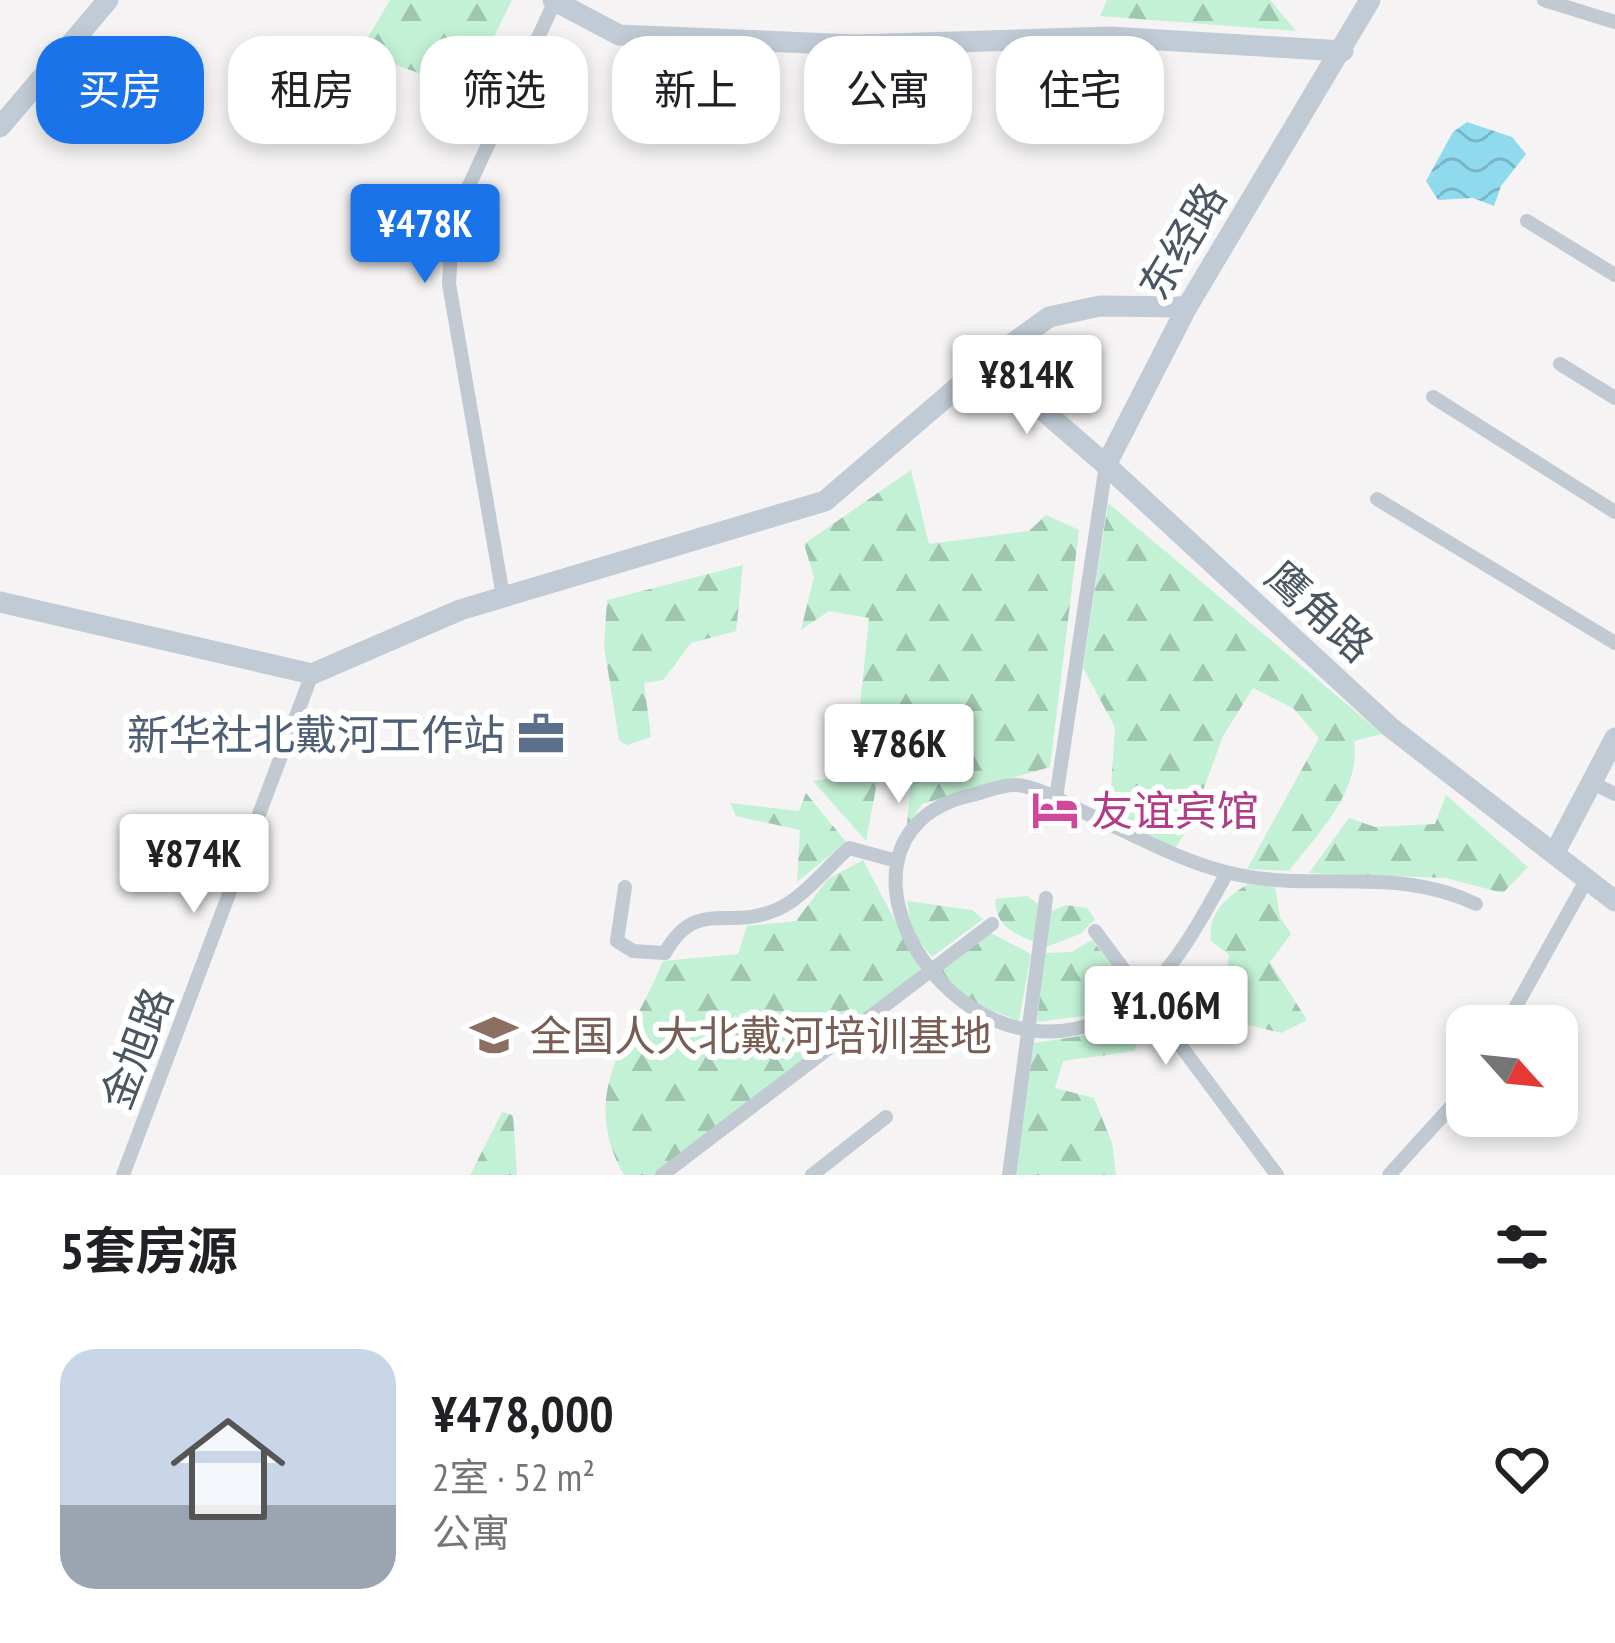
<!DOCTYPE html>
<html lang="zh">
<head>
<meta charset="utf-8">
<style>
  body { margin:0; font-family:"PT Sans Narrow","Noto Sans SC",sans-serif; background:#f6f6f6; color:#202124; height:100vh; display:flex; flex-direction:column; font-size:45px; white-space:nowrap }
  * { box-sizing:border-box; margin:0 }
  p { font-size:39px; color:#757577 }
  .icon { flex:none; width:66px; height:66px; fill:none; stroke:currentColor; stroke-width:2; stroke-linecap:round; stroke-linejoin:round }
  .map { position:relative; height:1175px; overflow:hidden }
  .drawer { display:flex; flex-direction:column; background:#fff; flex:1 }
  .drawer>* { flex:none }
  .top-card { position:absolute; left:36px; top:36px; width:1545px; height:108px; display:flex; gap:24px }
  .needle { width:78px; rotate:117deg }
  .buttons { position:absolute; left:1446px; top:1005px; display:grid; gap:24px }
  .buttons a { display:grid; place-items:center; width:132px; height:132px; border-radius:24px; background:#fff; box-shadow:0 6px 18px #0003; font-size:60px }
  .price { position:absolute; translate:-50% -102px; padding:0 27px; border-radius:12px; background:#fff; color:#222; font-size:39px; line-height:78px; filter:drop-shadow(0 3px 6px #0008) }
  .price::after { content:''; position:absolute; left:50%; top:72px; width:36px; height:27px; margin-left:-18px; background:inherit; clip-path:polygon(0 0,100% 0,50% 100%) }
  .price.active { background:#1a73e8; color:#fff }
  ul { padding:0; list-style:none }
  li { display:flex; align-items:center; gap:36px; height:300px; padding:0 60px }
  li span { display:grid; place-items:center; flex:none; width:336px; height:240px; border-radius:36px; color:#555 }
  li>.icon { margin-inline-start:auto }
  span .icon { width:144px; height:144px; fill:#fffc; stroke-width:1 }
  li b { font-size:51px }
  h2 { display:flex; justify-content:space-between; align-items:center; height:144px; padding:0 60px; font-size:51px }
  .pill { padding:0 42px; border-radius:36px; background:#fff; box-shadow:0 6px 18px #0003; font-size:42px; line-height:108px }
  .pill.active { background:#1a73e8; color:#fff }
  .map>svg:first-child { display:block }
  .forest { fill:url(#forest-firs) }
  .water { fill:url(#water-waves) }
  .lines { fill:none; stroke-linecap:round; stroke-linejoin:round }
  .street { stroke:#c1cad2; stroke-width:14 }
  .secondary { stroke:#c1cbd6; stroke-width:21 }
  .labels { text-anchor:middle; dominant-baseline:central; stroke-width:12; stroke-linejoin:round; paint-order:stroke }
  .street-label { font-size:42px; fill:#4a5661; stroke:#fff }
  .service-label { font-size:42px; fill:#4e5e75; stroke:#fff; text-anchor:end }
  .hotel-label { font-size:42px; fill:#b23c85; stroke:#fff; text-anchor:start }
  .education-label { font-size:42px; fill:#785e54; stroke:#fff; text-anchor:start }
</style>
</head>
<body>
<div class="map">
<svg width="1615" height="1175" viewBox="0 0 1615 1175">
  <defs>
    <pattern id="forest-firs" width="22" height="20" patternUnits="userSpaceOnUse" patternTransform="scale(3)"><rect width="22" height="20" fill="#c3f1d5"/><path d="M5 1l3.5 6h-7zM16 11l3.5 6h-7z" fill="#a0c6b0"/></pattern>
    <pattern id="water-waves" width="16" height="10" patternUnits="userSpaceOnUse" patternTransform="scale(3)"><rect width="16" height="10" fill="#90daee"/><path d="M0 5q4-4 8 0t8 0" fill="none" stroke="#78b4c4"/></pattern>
  </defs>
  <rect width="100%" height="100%" fill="#f5f3f3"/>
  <path class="forest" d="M390,0H512L468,90L381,60L367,39Z
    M1107,0H1270L1296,31L1100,16Z
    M911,470L929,544L1029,531L1046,515L1079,530L1050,767L922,804L907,826L912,762L882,756L866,841L813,781L853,775L869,618L829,611L801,630L814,577L804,544Z
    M1108,503L1382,734L1354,741C1361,792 1318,833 1289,871L1247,869L1319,738L1293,708L1253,688L1223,736L1190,826L1174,849L1109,819L1115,727L1083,668Z
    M743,565L736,631L691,643L663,680L644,683L651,737L627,745L619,740L604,646L607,600Z
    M806,793L846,842L797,882L800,830L736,816L730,803L799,811Z
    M1446,795L1528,867L1503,893L1446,878L1309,873L1349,818L1375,827L1435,824Z
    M863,860L921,970L654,1175H624C576,1091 633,1036 663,961L738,954L747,926L796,921L828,879Z
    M1248,884L1275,887L1280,917L1291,934L1270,962L1307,1020L1281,1033L1249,1025L1223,1004L1229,955L1211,941C1208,913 1225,898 1248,884Z
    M1027,896L1049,912L1066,905L1087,908L1095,919L1080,934L1046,947C1020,935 996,931 995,899Z
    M907,901L972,910L983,919L932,957L912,932Z
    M989,932L1031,954L1019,1021L965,1000L938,972Z
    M1092,940L1136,997L1100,1014L1037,1022L1045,953L1072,952Z
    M1142,1009L1135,1051L1063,1061L1055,1088L1094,1098L1112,1143L1116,1175H1015L1034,1043L1093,1034Z
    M502,1112L513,1115L517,1175H470Z"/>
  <path class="water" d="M1467,122L1512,137L1526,154L1501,186L1494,206L1473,198L1438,200L1426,181L1453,132Z"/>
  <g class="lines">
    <path class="street" d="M1544,0L1615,22
      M1527,221L1615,275
      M1560,364L1615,398
      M1433,397L1615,512
      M1377,499L1615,643
      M503,596L449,284L453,220L555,1
      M1592,783L1615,794
      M1056,798L1106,465
      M1227,873C1204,914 1176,969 1138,998C971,1129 789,836 972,795C985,792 1003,784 1016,785C1042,787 1069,806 1092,816C1134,835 1181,861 1226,872C1309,894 1393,864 1476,904
      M625,887L617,941L633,951L665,953C697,896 728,932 778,909C803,898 828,866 849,848L897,861
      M1095,931L1277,1175
      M1505,1026L1587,879
      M123,1175L312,674
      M662,1175L992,924
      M812,1175L886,1117
      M1009,1175L1046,898
      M1389,1175L1467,1089"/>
    <path class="secondary" d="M553,0L619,35L857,45L1110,37L1343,51
      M0,127L108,0
      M987,362L1106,465L1390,727L1615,901
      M1106,465L1187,307L1370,0
      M0,602L312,674L460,610L825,501L987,362L1049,317L1100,306L1187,307
      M1554,854L1615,738"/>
  </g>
  <defs>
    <symbol id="office-bare" viewBox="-9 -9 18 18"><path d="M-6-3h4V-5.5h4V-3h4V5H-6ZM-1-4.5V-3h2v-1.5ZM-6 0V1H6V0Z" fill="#5c6f8a" stroke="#fff" stroke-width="2.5" paint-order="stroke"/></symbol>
    <symbol id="hotel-bare" viewBox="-9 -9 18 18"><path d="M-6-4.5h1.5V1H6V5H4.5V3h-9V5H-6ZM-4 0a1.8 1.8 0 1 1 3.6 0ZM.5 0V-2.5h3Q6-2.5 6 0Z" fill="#d1479c" stroke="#fff" stroke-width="2.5" paint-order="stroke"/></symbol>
    <symbol id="school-bare" viewBox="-9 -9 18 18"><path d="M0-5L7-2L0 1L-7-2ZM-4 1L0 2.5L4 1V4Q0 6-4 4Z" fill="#8d6e63" stroke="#fff" stroke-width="2.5" paint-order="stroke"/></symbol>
  </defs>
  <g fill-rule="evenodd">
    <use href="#office-bare" x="508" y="701" width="66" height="66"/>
    <use href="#hotel-bare" x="1022" y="777" width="66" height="66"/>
    <use href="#school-bare" x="461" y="1002" width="66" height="66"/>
  </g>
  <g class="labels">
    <g class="street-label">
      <text transform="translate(1182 241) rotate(-59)">东经路</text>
      <text transform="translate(1320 611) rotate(42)">鹰角路</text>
      <text transform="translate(136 1048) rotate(-69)">金旭路</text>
    </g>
    <g class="service-label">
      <text x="505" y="734">新华社北戴河工作站</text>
    </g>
    <g class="hotel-label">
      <text x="1091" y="810">友谊宾馆</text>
    </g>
    <g class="education-label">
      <text x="530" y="1035">全国人大北戴河培训基地</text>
    </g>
  </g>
</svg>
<div class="buttons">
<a><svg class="needle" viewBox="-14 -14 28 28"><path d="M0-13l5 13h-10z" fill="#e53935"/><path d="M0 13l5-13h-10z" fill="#757577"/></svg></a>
</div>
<b class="price active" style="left:425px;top:286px">¥478K</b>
<b class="price" style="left:1027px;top:437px">¥814K</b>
<b class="price" style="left:899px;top:806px">¥786K</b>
<b class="price" style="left:194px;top:916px">¥874K</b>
<b class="price" style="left:1166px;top:1068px">¥1.06M</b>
<div class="top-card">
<a class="pill active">买房</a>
<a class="pill">租房</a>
<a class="pill">筛选</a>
<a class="pill">新上</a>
<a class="pill">公寓</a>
<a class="pill">住宅</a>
</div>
</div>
<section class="drawer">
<h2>5套房源<svg class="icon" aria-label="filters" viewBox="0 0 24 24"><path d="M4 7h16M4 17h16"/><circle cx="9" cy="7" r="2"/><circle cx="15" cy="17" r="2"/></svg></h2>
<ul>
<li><span style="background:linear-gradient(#c9d6e8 65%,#9aa5b1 0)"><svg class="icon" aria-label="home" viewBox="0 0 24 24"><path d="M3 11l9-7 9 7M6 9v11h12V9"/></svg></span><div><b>¥478,000</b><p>2室 · 52 m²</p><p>公寓</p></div><svg class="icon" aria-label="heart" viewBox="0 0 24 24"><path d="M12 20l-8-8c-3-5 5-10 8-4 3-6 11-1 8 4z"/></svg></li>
</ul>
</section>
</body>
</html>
